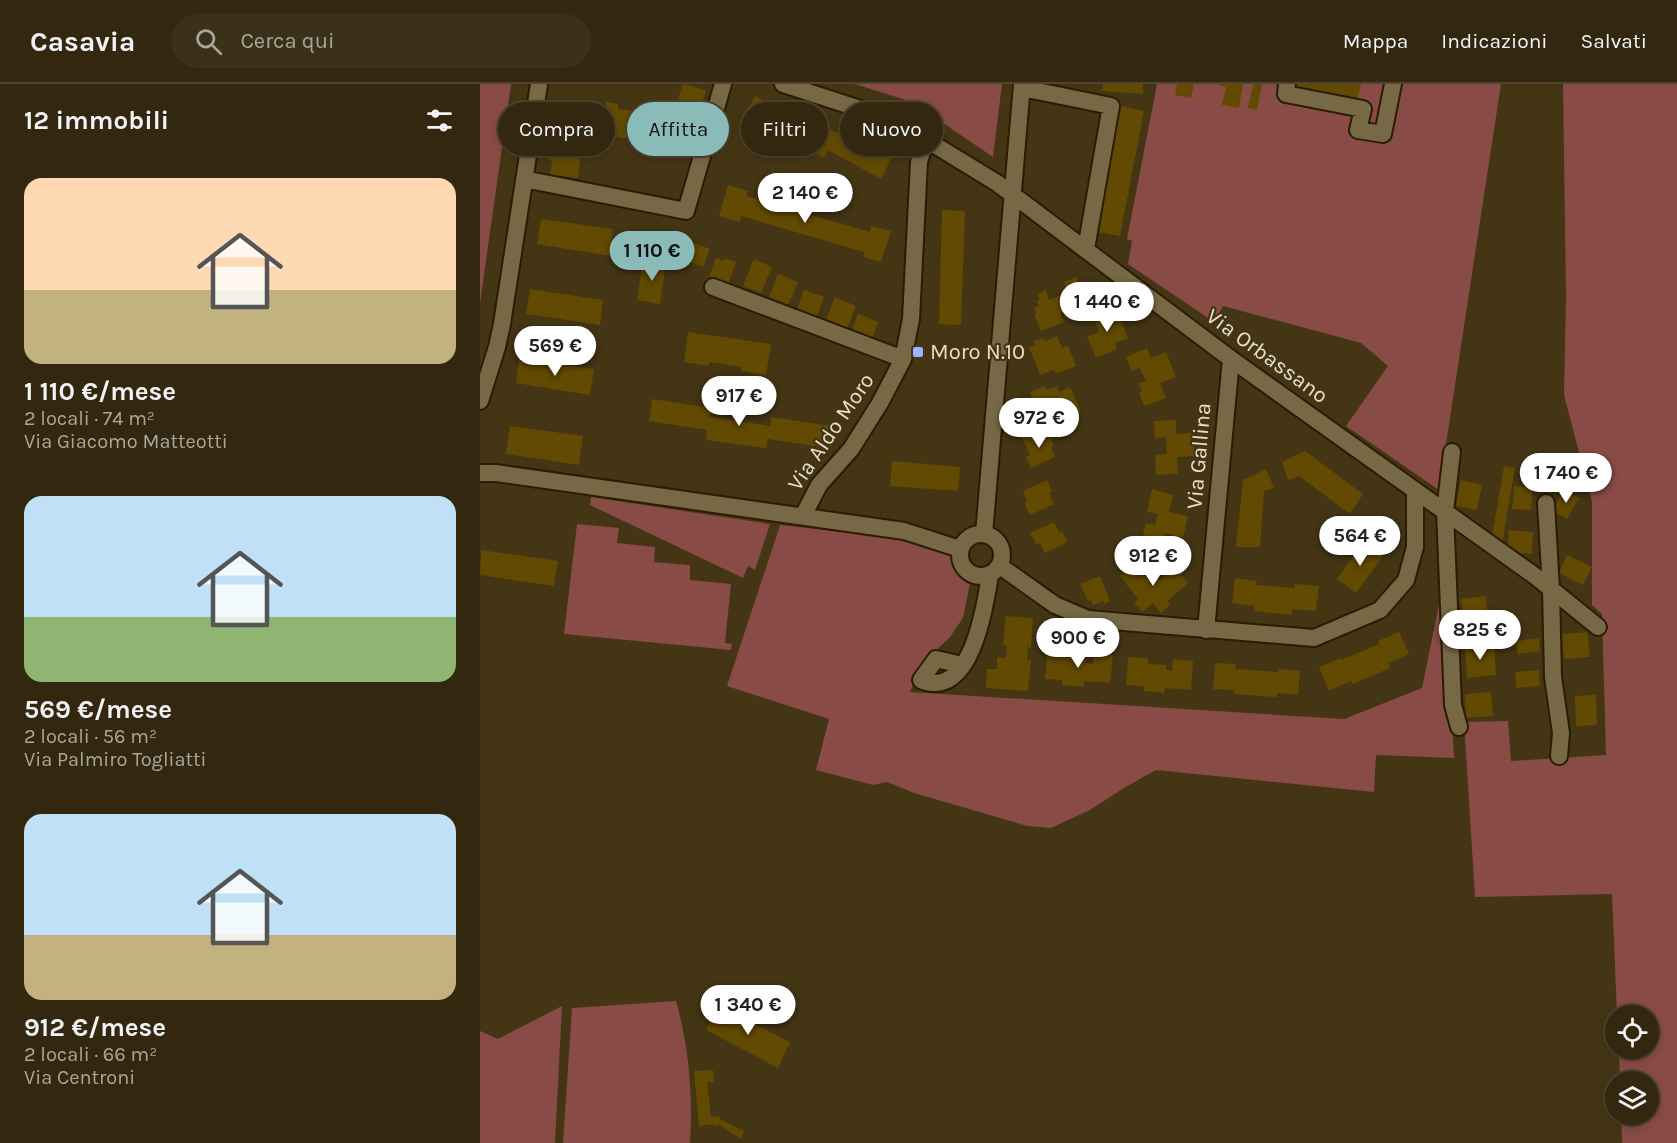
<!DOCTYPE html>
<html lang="it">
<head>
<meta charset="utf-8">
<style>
  body { margin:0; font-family:Karla,sans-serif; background:#3b3018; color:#f1f3f6; height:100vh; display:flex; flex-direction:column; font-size:22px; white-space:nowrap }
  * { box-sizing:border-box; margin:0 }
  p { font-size:20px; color:#a9a69e }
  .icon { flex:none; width:33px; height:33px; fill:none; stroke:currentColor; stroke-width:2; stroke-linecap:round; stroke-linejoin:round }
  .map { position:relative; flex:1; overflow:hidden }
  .side { display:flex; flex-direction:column; background:#33280f; width:480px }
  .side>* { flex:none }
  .top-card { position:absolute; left:18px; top:18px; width:570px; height:54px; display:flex; gap:12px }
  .tools { position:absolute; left:1125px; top:921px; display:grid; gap:12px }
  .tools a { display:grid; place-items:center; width:54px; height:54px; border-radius:50%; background:#33280f; box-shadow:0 3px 9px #0003,0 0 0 2px #4e442f; font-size:30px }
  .price { position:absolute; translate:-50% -51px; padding:0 14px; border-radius:21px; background:#fff; color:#222; font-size:20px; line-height:39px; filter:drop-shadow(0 2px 3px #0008) }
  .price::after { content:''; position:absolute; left:50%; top:36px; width:18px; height:14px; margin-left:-9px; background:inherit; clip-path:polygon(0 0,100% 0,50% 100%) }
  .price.active { background:#8bbbb9; color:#111 }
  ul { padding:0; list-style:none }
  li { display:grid; align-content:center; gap:12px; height:318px; padding:0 24px }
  li span { display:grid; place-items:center; height:186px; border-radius:18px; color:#555 }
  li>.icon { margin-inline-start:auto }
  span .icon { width:108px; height:108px; fill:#fffc; stroke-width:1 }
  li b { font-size:26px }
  h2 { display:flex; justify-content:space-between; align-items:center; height:72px; padding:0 24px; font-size:26px }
  .chip { padding:0 21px; border-radius:27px; background:#33280f; box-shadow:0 3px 9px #0003,0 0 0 2px #4e442f; font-size:21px; line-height:54px }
  .chip.active { background:#8bbbb9; color:#111 }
  header { display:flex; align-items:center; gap:36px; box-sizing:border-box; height:84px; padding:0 30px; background:#33280f; border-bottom:2px solid #4e442f }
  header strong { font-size:28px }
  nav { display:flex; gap:33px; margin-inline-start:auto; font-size:21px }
  .search { width:420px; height:54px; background:#3b3018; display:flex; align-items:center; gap:15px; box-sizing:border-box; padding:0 21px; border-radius:33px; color:#a9a69e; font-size:22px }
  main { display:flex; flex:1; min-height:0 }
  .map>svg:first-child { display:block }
  .green { fill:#884b45 }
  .building { fill:#634a02 }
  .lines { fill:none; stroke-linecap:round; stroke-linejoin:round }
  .minor-casing { stroke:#2a1d00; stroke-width:20 }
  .minor { stroke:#786946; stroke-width:16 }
  .poi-dot { fill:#97b6fd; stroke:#443514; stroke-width:2 }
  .labels { text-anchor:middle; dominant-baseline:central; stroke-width:4.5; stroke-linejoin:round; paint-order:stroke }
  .poi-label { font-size:22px; fill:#e7decb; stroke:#443514; text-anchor:start }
  .street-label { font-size:22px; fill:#e7decb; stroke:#443514 }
</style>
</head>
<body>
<header>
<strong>Casavia</strong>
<div class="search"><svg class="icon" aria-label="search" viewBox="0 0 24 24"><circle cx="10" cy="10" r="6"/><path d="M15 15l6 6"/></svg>Cerca qui</div>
<nav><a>Mappa</a><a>Indicazioni</a><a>Salvati</a></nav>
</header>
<main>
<section class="side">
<h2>12 immobili<svg class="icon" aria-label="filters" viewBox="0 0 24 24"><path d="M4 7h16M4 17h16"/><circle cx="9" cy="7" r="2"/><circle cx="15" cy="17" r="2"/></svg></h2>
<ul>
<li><span style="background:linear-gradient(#ffd9b3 60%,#c2b280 0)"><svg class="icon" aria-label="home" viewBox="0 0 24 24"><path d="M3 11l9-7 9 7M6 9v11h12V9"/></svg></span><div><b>1 110 €/mese</b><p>2 locali · 74 m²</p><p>Via Giacomo Matteotti</p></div></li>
<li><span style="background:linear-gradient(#bfe0f5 65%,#8fb573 0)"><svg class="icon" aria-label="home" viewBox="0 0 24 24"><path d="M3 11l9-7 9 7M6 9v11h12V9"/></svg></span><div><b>569 €/mese</b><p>2 locali · 56 m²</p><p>Via Palmiro Togliatti</p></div></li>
<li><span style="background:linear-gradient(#bfe0f5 65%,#c2b280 0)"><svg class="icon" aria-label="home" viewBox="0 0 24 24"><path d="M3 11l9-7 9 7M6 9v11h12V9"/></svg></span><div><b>912 €/mese</b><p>2 locali · 66 m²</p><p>Via Centroni</p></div></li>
</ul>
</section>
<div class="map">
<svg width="1197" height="1059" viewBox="0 0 1197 1059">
  <rect width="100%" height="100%" fill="#443514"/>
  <path class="green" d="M0,0H31L0,219Z
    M375,0H522L513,73L432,18Z
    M677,0H1021L959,406L866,342L908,282L881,259L743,222L734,238L648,180L652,157L647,155Z
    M1083,0H1197V1059H1142L1141,1031L1168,1030V998L1140,997L1139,965L1168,964V932L1137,931L1132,810L995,813L984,638L1028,637L1031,677L1126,671L1122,530L1112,521V418L1084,311L1086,212Z
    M111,413L290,440L275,486L268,482L263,494L110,421Z
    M97,440L139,444L137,459L175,463L174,478L210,481V496L251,500L245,559L252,560L251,566L84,550Z
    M300,441L433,456L473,471C475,483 478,494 490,499L483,534L470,553L441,581L430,608L864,635L942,604L964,496L974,674L896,671L894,708L676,686L644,704L610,726L571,744L547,742L434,709L407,698L393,701L336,686L349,635L247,602Z
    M196,917C209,963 213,1011 210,1059H83L92,924Z
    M82,922L75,1059H0V947L18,955Z"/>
  <path class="building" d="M203,0L226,6L217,35L194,27Z
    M623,0H663V10L622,7Z
    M697,0H714L711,14L695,11Z
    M736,0H763L759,24L742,21L746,3Z
    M773,0H782L777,26L768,24Z
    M816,0H881L877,17L815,6Z
    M275,12L327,40L330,35L357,49L362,41L414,69L401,95L348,66L344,74L316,59L313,66L261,38Z
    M126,18L138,20V25L154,27L150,55L103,48L98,94L70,91L72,77L68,76L70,59L74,60L76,42L104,45L108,20L126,23Z
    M640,22L664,27L640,152L617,148Z
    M248,101L268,107L266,112L390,148L391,142L411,147L401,178L383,173L384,168L261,132L260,138L239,132Z
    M462,126L485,127L481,241L459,240Z
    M61,135L133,145L130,172L57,160Z
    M214,159L230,165L223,183L207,177Z
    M236,174L244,177L245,174L256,178L248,201L229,193Z
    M274,175L292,183L281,209L263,202Z
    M163,177L186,180L180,220L157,216Z
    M298,190L318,198L308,221L289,213Z
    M596,193L600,204L608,200L618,223L596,232L592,224L580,229L584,238L561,247L554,230L556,229L554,224L559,222L557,217L560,216L557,210L566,206L569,216L588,208L584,198Z
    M50,205L123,216L120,241L46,230Z
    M324,206L344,213L336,234L316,227Z
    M355,213L376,222L366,247L345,238Z
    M636,224L648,254L635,259L637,265L616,274L607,253L619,248L613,233Z
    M378,230L398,238L391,257L371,249Z
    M208,248L291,260L286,291L261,287L262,283L229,278V282L204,278Z
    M577,252L582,264L588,262L596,282L576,290L574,286L560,291L549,263L555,261L553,257L563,254L564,257Z
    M667,264L671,274L686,268L696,293L680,299L686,314L664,322L659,309L662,308L659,299L666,297L660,284L652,287L646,273Z
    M39,275L114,285L110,311L36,299Z
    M565,302L567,306L577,302L579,308L590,303L601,328L592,332L591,329L577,335L571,321L550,330L544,316L552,313L550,308Z
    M172,315L232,324L230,333L290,342L291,333L351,342L348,364L288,355L286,364L226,356L227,346L169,337Z
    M696,336V350L713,349L714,372L697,373L698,390L676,391L675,371L687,370L686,353L675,354L674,337Z
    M30,342L103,352L99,381L26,370Z
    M554,348L557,355L569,350L574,362L571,363L575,373L551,384L546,373L550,371L542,353Z
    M825,367L883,410L870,430L819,392L808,396L802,378Z
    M412,377L480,383L478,407L410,402Z
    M1024,382L1035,384L1022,460L1011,458Z
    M786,385L794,404L784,407L780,463H756L763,396Z
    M567,396L572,407L569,408L574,420L550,431L544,419L547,417L543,407Z
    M981,396L1002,401L997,426L976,422Z
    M1034,402L1053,404L1051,426L1032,425Z
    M672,405L693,411L689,428L708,432L703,454L685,449L681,465L661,460L666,439L675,441L678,430L667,428Z
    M1084,405L1099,414L1087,435L1072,426Z
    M574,438L579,448L582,447L588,458L565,469L560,459L556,460L550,449Z
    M1029,446L1053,448L1052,470L1027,468Z
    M883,458L903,472L876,509L857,495Z
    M1,466L78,477L74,502L0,491Z
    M1087,471L1112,483L1103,501L1079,489Z
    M656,479L669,496L675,491L679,496L695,483L708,499L687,517L690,521L681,529L673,519L662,528L654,519L658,515L640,492Z
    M620,492L630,517L624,520L623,517L613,521L611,516L608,517L600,500Z
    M755,494L777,497L776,501L814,504L815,500L839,502L836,527L812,525V531L774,527V522L752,519Z
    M1006,512L1008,538L984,541L981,515Z
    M526,532L553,534L551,564L548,563L547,576H551L548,607L506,604L507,585H517V573L526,574L527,562L523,561Z
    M919,548L929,570L908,579L910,584L873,600L871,597L849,607L839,583L862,574V576L899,560L898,557Z
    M1107,548L1110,573L1084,575L1082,550Z
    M1059,554L1060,567L1038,570L1036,557Z
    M1014,561L1016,591L987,594L985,563Z
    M568,565L588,566L587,573L606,575L605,579L613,580L614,569L633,571L630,599L604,597V603L582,601V596L565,595Z
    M648,573L668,574V580L686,581V586L692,587L693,575L713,577L711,606L685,604L684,609L664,607V602L646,601Z
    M735,579L756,580L755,585L799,588V585L820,587L818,611L797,609V613L754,610V606L733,605Z
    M1059,586L1060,602L1036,604L1035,588Z
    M1011,608L1013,632L986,634L985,610Z
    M1116,611L1117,641L1096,642L1095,612Z
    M238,921L310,958L298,984L226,946Z
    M233,986L234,998H227L231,1033L240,1032V1035L264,1047L261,1055L239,1041L234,1042L233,1040L219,1042L214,987Z"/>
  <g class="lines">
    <defs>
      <path id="minor" d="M303,0L414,36L517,99L751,275L1055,492L1118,543
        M807,0L806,10L883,25L878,46L903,50L913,0
        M542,4L631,22L606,165
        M44,95L206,127L243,0
        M233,203L423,275
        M0,317L17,263L22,240L59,0
        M972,368L965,427L973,621L979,643
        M0,389H16L424,447L480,465
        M1066,419L1071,505L1073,593L1081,649L1079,672
        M323,432L339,401L371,365L400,319L423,275L431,235L439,78L446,54
        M480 471a21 21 0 1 1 42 0a21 21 0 1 1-42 0Z
        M504,450L542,0
        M520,482L575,521L608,535L834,554L900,526L926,496L935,463V406
        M726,546L751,275
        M482,581L456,575L441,596C491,617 505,523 510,491"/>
    </defs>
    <use href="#minor" class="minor-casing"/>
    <use href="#minor" class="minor"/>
  </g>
  <rect class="poi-dot" x="432" y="262" width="12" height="12" rx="3"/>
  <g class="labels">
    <g class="poi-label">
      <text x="450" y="268">Moro N.10</text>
    </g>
    <g class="street-label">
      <text transform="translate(787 272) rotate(36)">Via Orbassano</text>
      <text transform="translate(351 348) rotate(-56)">Via Aldo Moro</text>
      <text transform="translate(719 372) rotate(-85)">Via Gallina</text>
    </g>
  </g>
</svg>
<div class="tools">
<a><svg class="icon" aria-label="locate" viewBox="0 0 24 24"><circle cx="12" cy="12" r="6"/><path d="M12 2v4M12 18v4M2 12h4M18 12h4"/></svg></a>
<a><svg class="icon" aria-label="layers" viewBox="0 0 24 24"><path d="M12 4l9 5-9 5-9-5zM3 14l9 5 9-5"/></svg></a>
</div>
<b class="price" style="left:325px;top:140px">2 140 €</b>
<b class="price active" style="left:172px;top:198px">1 110 €</b>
<b class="price" style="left:627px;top:249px">1 440 €</b>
<b class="price" style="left:75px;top:293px">569 €</b>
<b class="price" style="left:259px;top:343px">917 €</b>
<b class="price" style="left:559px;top:365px">972 €</b>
<b class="price" style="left:1086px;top:420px">1 740 €</b>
<b class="price" style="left:880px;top:483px">564 €</b>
<b class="price" style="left:673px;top:503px">912 €</b>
<b class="price" style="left:1000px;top:577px">825 €</b>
<b class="price" style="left:598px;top:585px">900 €</b>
<b class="price" style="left:268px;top:952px">1 340 €</b>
<div class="top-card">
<a class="chip">Compra</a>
<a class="chip active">Affitta</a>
<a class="chip">Filtri</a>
<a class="chip">Nuovo</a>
</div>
</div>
</main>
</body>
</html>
